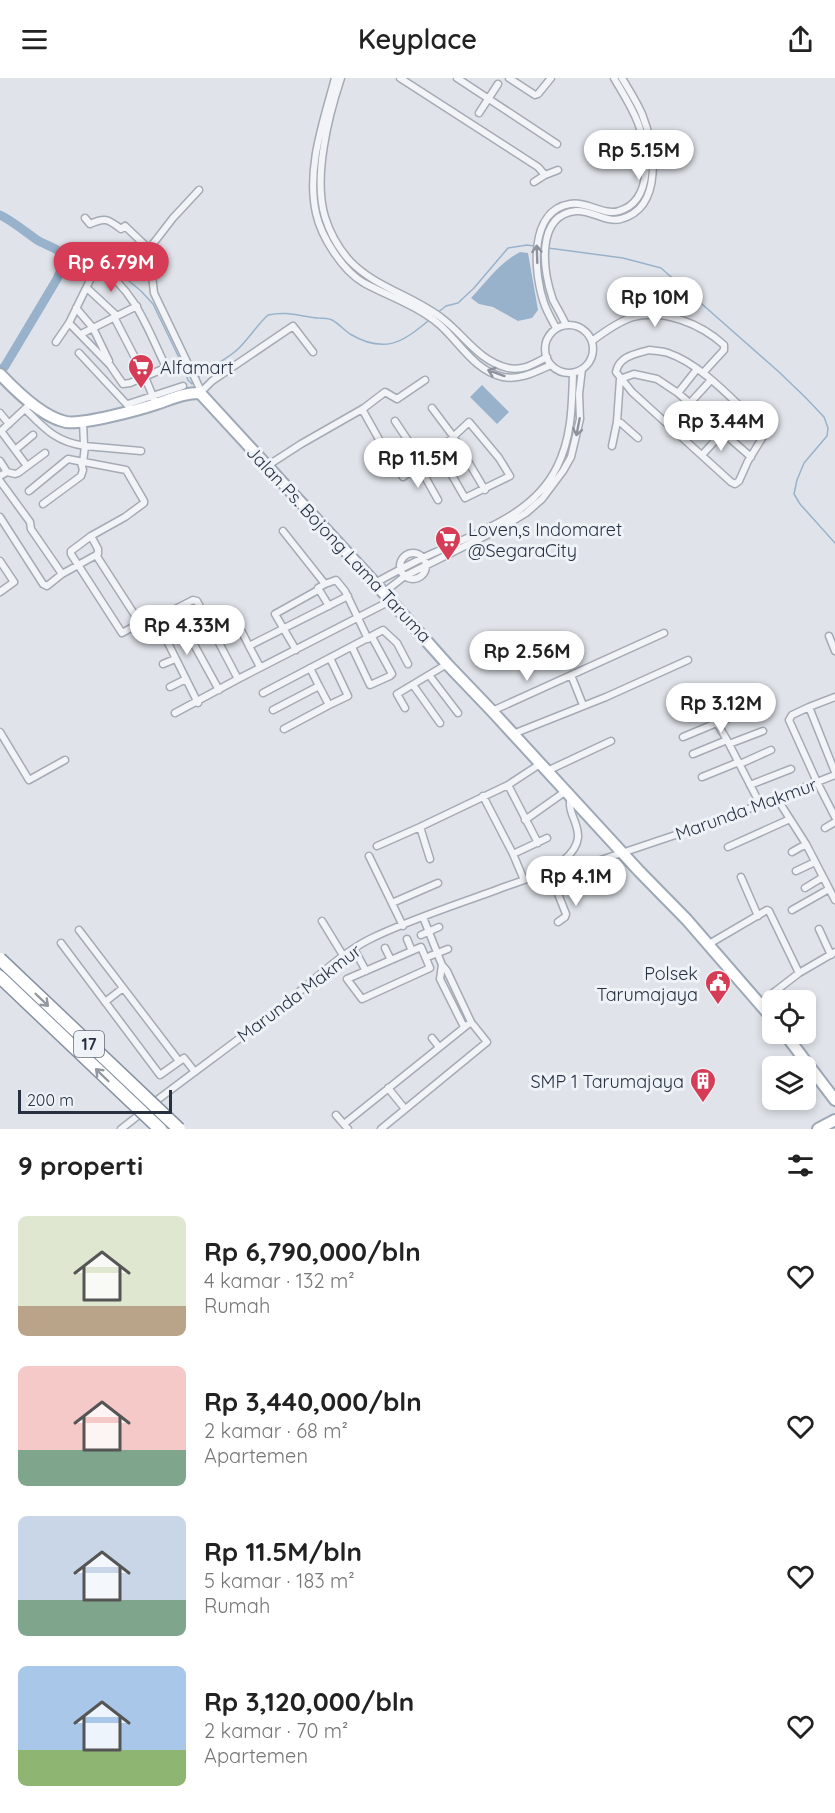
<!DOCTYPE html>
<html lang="id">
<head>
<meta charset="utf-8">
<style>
  body { margin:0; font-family:Quicksand,sans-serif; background:#f2f2f2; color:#222; height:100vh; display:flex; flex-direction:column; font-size:22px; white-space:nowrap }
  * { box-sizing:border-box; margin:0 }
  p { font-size:20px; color:#767676 }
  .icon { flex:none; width:33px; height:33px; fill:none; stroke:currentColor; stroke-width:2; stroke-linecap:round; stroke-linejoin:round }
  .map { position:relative; height:1051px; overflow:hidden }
  .sheet { display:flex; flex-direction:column; background:#fff; flex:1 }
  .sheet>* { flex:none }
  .controls { position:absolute; left:762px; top:912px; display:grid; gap:12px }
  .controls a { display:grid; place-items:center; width:54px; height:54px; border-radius:9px; background:#fff; box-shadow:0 3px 9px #0003; font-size:30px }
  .scale { position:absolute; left:18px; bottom:15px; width:154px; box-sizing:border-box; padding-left:6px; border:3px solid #273142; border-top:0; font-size:16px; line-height:21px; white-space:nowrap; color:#273142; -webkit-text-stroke:4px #eff3f7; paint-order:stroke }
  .price { position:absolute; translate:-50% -51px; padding:0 14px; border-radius:21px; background:#fff; color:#222; font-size:20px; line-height:39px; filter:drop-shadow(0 2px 3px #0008) }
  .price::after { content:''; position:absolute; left:50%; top:36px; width:18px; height:14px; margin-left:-9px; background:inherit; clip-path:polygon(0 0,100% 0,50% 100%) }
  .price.on { background:#d73c56; color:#fff }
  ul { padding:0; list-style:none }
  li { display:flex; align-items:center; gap:18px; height:150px; padding:0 18px }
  li span { display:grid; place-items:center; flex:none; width:168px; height:120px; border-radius:9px; color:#555 }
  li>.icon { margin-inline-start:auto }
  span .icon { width:72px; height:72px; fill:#fffc; stroke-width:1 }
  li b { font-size:26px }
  h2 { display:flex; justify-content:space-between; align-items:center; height:72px; padding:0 18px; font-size:26px }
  header { display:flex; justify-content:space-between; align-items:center; height:78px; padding:0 18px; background:#fff; font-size:27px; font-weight:600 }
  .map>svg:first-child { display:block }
  .water { fill:#98b2cc }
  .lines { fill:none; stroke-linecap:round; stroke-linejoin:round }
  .stream { stroke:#98b2cc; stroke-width:1.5 }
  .river { stroke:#98b2cc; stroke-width:9 }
  .minor-casing { stroke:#a5abb4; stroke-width:9 }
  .primary-casing { stroke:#9ea8b6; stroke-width:14 }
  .minor { stroke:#f3f4f8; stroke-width:6 }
  .primary { stroke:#fff; stroke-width:10 }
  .motorway-bridge-casing { stroke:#8691a1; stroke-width:15; stroke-linecap:butt }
  .motorway-bridge { stroke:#fff; stroke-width:12 }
  .oneway { stroke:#8d929d }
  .oneway2 { stroke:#9398a0 }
  .labels { text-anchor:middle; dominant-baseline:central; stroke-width:6; stroke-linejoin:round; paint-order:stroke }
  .shield { fill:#eff3f7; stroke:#636b78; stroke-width:1.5 }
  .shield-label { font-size:16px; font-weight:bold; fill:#273142 }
  .poi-label { font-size:18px; fill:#273142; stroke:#eff3f7; text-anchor:start }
  .street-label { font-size:18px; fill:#273142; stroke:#eff3f7 }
</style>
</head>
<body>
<header><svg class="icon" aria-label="menu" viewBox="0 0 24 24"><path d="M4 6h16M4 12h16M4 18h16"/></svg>Keyplace<svg class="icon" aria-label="share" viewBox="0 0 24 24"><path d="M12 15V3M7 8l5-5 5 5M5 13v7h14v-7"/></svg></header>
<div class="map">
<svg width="835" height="1051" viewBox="0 0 835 1051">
  <rect width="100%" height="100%" fill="#e0e4ea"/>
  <path class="water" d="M520,174L528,175L538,232L532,240L518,243L493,229L479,226L471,220C488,202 498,186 520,174Z
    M482,307L509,334L497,346L470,319Z"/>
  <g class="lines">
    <path class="stream" d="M54,169L86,177L110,187L141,213L153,226L184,290L188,302L192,306L193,304
      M548,170L623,180L661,190L779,294L805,319L824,339L828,350L827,358L804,385L797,402L794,416L800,426L835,465
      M437,235L446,228L458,225L474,210L508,170L527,167L534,168
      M197,301C210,287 226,283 239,270C250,259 257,247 268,237C288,233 298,238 318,240C322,240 328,240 332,242C338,245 344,252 350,256C384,276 403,265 429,242"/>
    <path class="river" d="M0,137C14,144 24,153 37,162C45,167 54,169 62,175L64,185L57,201L5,288L0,293"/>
    <defs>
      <path id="minor" d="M335,0C324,42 306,90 316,135C321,159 343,193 364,205C390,219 418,228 440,247C460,265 475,293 503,299C521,302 535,294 551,287
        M341,0C328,39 313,100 325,139C330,155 339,171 350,183C376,210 414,218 443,241C465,258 479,283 508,290C523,293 534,286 547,279
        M400,0L538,89L545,97L558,92
        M457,0L557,66
        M509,0L535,17L538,16L551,0
        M479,35L498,6
        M534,104L545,97
        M199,112L173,140L149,171L154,215L201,313
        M85,140L90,146C105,139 108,141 121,151L125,148L149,171
        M87,210L117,238
        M76,230L93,250L109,283
        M114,239L145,299L156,326
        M545 271a24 24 0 1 1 48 0a24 24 0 1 1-48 0Z
        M566,247C562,238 557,230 553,222C543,194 535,137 576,133C592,132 606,145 621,141C664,129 655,68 642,36C637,24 629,12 622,0
        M556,250C552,242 547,234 544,225C534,196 528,133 570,126C587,123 604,138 619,133C654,123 648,71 638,45C632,29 622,14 614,0
        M81,256L137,228
        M592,263C604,254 619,243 633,239C665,231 701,246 724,267V272L703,295
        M56,264L69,245L94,194L100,190C135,212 148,252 165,287V290L130,305L123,306L110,287L69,245
        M649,272C655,273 662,273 668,275C703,287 734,324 761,348L764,353V357L748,383L739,403L735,406L731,404L632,314L616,294C619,278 636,276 649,272Z
        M79,275L132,332
        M200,315L212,303L293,248L313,274
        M678,315L697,291
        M690,325L711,302
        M128,326L183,308
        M432,330L453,358L485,412
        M25,331C45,351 56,364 85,368
        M362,331L386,374L403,399L438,373L469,344L499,380L510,398L465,420L438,373
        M0,335L9,346
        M83,343L84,367
        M395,343L423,385
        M617,344L621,345L638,360
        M1,353L27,388
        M0,354L28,328
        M612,368L617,344L620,301L634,296L657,301L678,315L751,379
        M15,372L33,357
        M702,377L723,354
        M0,383L7,394
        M83,385L85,368L141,373
        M267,388L301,366L364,330L385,314L397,321L425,302
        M419,388L438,422
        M0,398L7,394L15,396L18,395L45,375
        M0,403L30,444L31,451L62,496
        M29,413L68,381L126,392L144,423V425L125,439L91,458L71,473V476L122,555L140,545L156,541L193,522L197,523L238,601
        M43,426L81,398L83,392L81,385
        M0,439L43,506L47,508L62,496L98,476V471L91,458
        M283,453L325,506
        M400 488a13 13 0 1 1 26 0a13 13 0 1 1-26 0Z
        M96,477L140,545
        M0,483L14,504L0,514
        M375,505C395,494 415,483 436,474C481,453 534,436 557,389C572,359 572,327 573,295
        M383,515L405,498L503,449L526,435L542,421L563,393L571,379L580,341L579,316L582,291
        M329,528L318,510L325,506L336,502L345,513L368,561
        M175,532L219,612
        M156,541L198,625
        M242,554L249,568
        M829,558L835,573
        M352,569L370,607L390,598L392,596L372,559
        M296,572L275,536L318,512
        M163,586L175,581
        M260,589L249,568L348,518
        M429,597L458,635
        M571,597L583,627
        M413,607L440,645
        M170,609L186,601
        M263,615L383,552L397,565L408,586
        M835,619L809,629L835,694
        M329,627L348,618L330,580
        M809,629L792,637L789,642L817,704L835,739
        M405,630L397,616L447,586
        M273,632L319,608L310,590
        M492,633L664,555
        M175,635L238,601L390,523
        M717,645L727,662
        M284,651L329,627L319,608
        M0,654L29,702L65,682
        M513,656L606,619L688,582
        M683,659L750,631
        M729,666L763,653
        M693,676L727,662L760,726
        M740,686L771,672
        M547,693L611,663
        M702,699L739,684
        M508,707L538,765
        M750,707L791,691
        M483,718L513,776L524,802
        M776,719L806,766L835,822
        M525,742L566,713
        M825,750L835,744
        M377,768L420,749
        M728,769L790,741
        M792,774L806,766
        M513,776L547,760
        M369,778L403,848
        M430,781L420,749L508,707L540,686
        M550,790L553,803L566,836L565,839L558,844
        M796,793L815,784
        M741,799L758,838
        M553,803L583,792L589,786L720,742L835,697
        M805,810L823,799
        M392,825L438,805
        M792,832L829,811
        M322,843L344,879
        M819,851L831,877
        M79,852L179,983
        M421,857L439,849
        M407,861L412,873
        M61,865L160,997L184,980L195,994
        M709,866L767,832L769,833L799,895
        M421,869L430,890L362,921L347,901Z
        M385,870L391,882
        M354,871L366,893
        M430,878L448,871
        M442,887L440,901L464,949
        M105,924L123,910
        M760,925L799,895L835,874
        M432,960L439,969
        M388,1010L405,1031
        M152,1026C195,993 240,961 283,927C310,906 340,876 370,861C413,840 462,825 507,808C522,803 552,792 564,782C595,755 564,740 571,719
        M336,1037L348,1051
        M344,1046L471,944
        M121,1051L144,1033
        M381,1051L487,964L471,944L447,893L442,887L423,839"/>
      <path id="primary" d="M0,296C16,313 42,339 66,344C82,347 138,332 156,326C172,321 182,315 200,315L375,505L447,586L492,633L639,793L687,842L772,940
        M785,956L835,1022
        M818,1051L835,1042"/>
    </defs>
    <use href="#minor" class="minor-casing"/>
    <use href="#primary" class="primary-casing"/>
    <use href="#minor" class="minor"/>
    <use href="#primary" class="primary"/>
    <defs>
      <path id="motorway-bridge" d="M0,881L179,1051
        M0,899L160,1051"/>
    </defs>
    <use href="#motorway-bridge" class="motorway-bridge-casing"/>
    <use href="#motorway-bridge" class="motorway-bridge"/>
  </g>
  <defs><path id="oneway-shaft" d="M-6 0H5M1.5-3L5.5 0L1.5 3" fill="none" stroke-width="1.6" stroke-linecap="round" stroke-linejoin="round" transform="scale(1.5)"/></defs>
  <g class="oneway">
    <use href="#oneway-shaft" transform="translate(537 176) rotate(-92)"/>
    <use href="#oneway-shaft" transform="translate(496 295) rotate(-160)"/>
    <use href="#oneway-shaft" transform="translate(578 349) rotate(101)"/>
  </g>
  <g class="oneway2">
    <use href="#oneway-shaft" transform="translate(42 922) rotate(44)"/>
    <use href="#oneway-shaft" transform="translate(102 997) rotate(-136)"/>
  </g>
  <defs>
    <symbol id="supermarket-pin" viewBox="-11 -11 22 30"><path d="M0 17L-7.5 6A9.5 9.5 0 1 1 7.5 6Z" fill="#d73c56" stroke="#eff3f7"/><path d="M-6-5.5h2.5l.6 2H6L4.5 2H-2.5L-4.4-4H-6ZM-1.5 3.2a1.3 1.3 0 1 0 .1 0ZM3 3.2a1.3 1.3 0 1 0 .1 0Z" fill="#fff"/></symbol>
    <symbol id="civic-pin" viewBox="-11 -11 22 30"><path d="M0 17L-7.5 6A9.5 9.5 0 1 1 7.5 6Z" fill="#d73c56" stroke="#eff3f7"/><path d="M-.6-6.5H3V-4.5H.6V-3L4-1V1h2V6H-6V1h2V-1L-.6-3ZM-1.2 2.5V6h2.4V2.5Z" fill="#fff"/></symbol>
    <symbol id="building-pin" viewBox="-11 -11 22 30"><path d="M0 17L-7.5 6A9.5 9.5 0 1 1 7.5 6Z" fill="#d73c56" stroke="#eff3f7"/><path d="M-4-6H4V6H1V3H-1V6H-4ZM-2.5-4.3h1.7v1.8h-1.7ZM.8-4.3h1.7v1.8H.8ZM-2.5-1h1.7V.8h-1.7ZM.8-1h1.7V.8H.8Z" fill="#fff"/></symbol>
  </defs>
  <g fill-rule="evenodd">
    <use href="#supermarket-pin" x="126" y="274" width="30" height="40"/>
    <use href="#supermarket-pin" x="433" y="446" width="30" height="40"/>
    <use href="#civic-pin" x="703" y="890" width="30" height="40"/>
    <use href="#building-pin" x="688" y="988" width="30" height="40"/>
  </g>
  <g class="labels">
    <rect class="shield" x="74" y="953" width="30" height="26" rx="4.5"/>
    <g class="shield-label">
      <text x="89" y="966">17</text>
    </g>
    <g class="poi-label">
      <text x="160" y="289">Alfamart</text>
      <text x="468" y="451">Loven,s Indomaret<tspan x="468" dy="21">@SegaraCity</tspan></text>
      <text x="698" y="895" text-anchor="end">Polsek<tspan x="698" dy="21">Tarumajaya</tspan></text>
      <text x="684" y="1003" text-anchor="end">SMP 1 Tarumajaya</text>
    </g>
    <g class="street-label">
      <text transform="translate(339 466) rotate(47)">Jalan Ps. Bojong Lama Taruma</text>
      <text transform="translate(746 731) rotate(-20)">Marunda Makmur</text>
      <text transform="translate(299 915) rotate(-37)">Marunda Makmur</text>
    </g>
  </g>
</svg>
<div class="controls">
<a><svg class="icon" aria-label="locate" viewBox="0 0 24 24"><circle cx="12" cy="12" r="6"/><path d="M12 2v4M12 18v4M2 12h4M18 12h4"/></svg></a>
<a><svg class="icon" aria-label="layers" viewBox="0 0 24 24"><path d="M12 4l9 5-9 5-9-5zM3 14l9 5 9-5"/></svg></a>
</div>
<div class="scale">200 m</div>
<b class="price" style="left:639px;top:103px">Rp 5.15M</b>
<b class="price on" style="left:111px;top:215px">Rp 6.79M</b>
<b class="price" style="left:655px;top:250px">Rp 10M</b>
<b class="price" style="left:721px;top:374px">Rp 3.44M</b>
<b class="price" style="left:418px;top:411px">Rp 11.5M</b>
<b class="price" style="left:187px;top:578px">Rp 4.33M</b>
<b class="price" style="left:527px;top:604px">Rp 2.56M</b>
<b class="price" style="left:721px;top:656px">Rp 3.12M</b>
<b class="price" style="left:576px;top:829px">Rp 4.1M</b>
</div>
<section class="sheet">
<h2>9 properti<svg class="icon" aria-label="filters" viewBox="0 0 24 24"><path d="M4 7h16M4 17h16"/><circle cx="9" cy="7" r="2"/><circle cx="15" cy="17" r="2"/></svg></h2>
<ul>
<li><span style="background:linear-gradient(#dfe7d0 75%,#b9a48a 0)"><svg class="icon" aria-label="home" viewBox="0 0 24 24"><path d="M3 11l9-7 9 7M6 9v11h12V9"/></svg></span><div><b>Rp 6,790,000/bln</b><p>4 kamar · 132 m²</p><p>Rumah</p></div><svg class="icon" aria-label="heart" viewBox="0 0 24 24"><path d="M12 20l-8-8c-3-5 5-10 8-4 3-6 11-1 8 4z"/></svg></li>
<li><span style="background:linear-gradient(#f6c9c9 70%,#7fa58c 0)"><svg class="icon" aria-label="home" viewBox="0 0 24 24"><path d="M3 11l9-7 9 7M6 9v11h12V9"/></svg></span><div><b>Rp 3,440,000/bln</b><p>2 kamar · 68 m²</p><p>Apartemen</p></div><svg class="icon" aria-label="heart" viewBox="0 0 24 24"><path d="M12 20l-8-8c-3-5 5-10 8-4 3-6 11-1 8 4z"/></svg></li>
<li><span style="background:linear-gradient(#c9d6e8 70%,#7fa58c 0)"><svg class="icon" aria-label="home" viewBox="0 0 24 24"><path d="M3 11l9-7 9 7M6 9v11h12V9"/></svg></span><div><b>Rp 11.5M/bln</b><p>5 kamar · 183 m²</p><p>Rumah</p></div><svg class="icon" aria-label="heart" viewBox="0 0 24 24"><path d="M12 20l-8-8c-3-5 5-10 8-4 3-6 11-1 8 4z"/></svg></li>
<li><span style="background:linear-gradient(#a9c7e8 70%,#8fb573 0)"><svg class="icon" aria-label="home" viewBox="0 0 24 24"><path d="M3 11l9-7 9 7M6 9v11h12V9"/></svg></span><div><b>Rp 3,120,000/bln</b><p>2 kamar · 70 m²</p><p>Apartemen</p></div><svg class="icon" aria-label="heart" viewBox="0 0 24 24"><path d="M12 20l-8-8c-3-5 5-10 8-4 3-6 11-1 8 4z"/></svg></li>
</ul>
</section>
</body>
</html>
